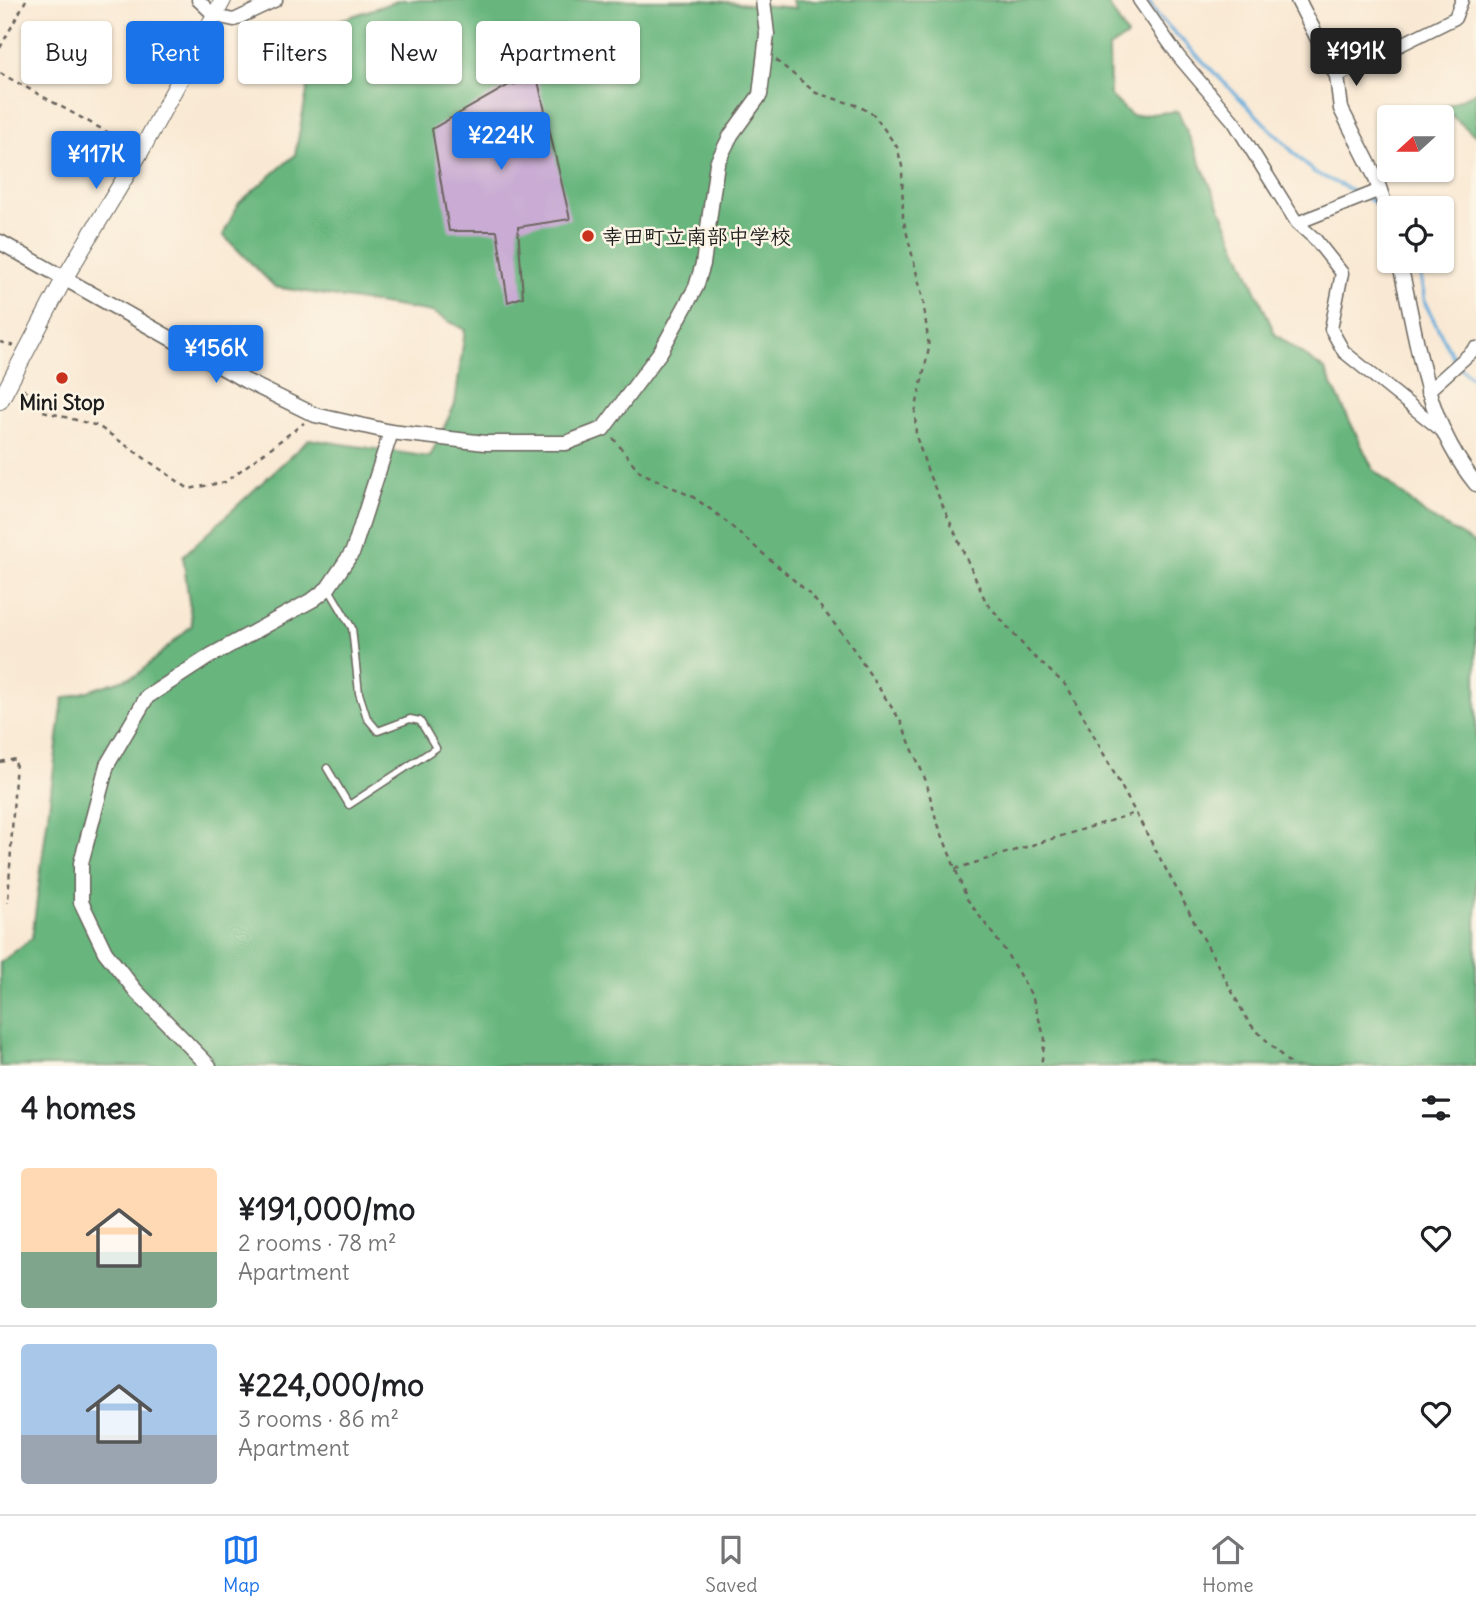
<!DOCTYPE html>
<html lang="en">
<head>
<meta charset="utf-8">
<style>
  body { margin:0; font-family:Delius,"Klee One",sans-serif; background:#f6f6f6; color:#202124; height:100vh; display:flex; flex-direction:column; font-size:26px; white-space:nowrap }
  * { box-sizing:border-box; margin:0 }
  p { font-size:23px; color:#757577 }
  .icon { flex:none; width:38px; height:38px; fill:none; stroke:currentColor; stroke-width:2; stroke-linecap:round; stroke-linejoin:round }
  .map { position:relative; height:1066px; overflow:hidden }
  .sheet { display:flex; flex-direction:column; background:#fff; flex:1 }
  .sheet>* { flex:none }
  .guide { position:absolute; left:21px; top:21px; width:700px; height:63px; display:flex; gap:14px }
  .needle { width:46px; rotate:249deg }
  .buttons { position:absolute; left:1377px; top:105px; display:grid; gap:14px }
  .buttons a { display:grid; place-items:center; width:77px; height:77px; border-radius:7px; background:#fff; box-shadow:0 2px 5px #0004; font-size:35px }
  .price { position:absolute; translate:-50% -60px; padding:0 16px; border-radius:7px; background:#1a73e8; color:#fff; font-size:23px; line-height:46px; filter:drop-shadow(0 2px 4px #0008) }
  .price::after { content:''; position:absolute; left:50%; top:42px; width:21px; height:16px; margin-left:-10px; background:inherit; clip-path:polygon(0 0,100% 0,50% 100%) }
  .price.selected { background:#222; color:#fff }
  ul { padding:0; list-style:none }
  li { display:flex; align-items:center; gap:21px; height:175px; padding:0 21px }
  li+li { border-top:2px solid #e0e0e0 }
  li span { display:grid; place-items:center; flex:none; width:196px; height:140px; border-radius:7px; color:#555 }
  li>.icon { margin-inline-start:auto }
  span .icon { width:84px; height:84px; fill:#fffc; stroke-width:1 }
  li b { font-size:30px }
  h2 { display:flex; justify-content:space-between; align-items:center; height:84px; padding:0 21px; font-size:30px }
  .tag { padding:0 24px; border-radius:7px; background:#fff; box-shadow:0 2px 5px #0004; font-size:24px; line-height:63px }
  .tag.selected { background:#1a73e8; color:#fff }
  .tabs { display:flex; justify-content:space-around; align-items:center; height:98px; border-top:2px solid #e0e0e0; background:#fff; font-size:19px; color:#757577 }
  .tabs a { display:grid; justify-items:center; gap:4px }
  .tabs .selected { color:#1a73e8 }
  .map>svg:first-child { display:block }
  .forest { fill:#68b67e; stroke:#42694d; stroke-width:2 }
  .lines { fill:none; stroke-linecap:round; stroke-linejoin:round }
  .stream { stroke:#65acdc; stroke-width:3.5 }
  .building { fill:#c9abd3 }
  .service-casing { stroke:#69645c; stroke-width:9 }
  .minor-casing { stroke:#69645c; stroke-width:15 }
  .tertiary-casing { stroke:#69645c; stroke-width:17 }
  .secondary-casing { stroke:#69645c; stroke-width:18 }
  .path { stroke:#69645c; stroke-width:2.5; stroke-dasharray:5 5; stroke-linecap:butt }
  .service { stroke:#fff; stroke-width:6 }
  .minor { stroke:#fff; stroke-width:12 }
  .tertiary { stroke:#fff; stroke-width:14 }
  .secondary { stroke:#fff; stroke-width:16 }
  .poi-dot { fill:#c8321e; stroke:#fcf5e5; stroke-width:2.5 }
  .labels { text-anchor:middle; dominant-baseline:central; stroke-width:5; stroke-linejoin:round; paint-order:stroke }
  .poi-label { font-size:21px; font-weight:bold; fill:#1c1c1c; stroke:#fcf5e5; text-anchor:start }
</style>
</head>
<body>
<div class="map">
<svg width="1476" height="1066" viewBox="0 0 1476 1066">
  <rect width="100%" height="100%" fill="#fcf5e5"/>
  <filter id="ink" filterUnits="userSpaceOnUse"><feTurbulence type="fractalNoise" baseFrequency=".0143" numOctaves="2"/><feDisplacementMap in="SourceGraphic" scale="14" xChannelSelector="R" yChannelSelector="G"/><feConvolveMatrix kernelMatrix="1 2 1 2 8 2 1 2 1" color-interpolation-filters="sRGB"/></filter>
  <filter id="wash" filterUnits="userSpaceOnUse"><feTurbulence type="fractalNoise" baseFrequency=".00686" numOctaves="4" result="noise"/><feDisplacementMap in="SourceGraphic" scale="28" xChannelSelector="R" yChannelSelector="G"/><feGaussianBlur stdDeviation="1.57" result="paint"/><feColorMatrix in="noise" values="0 0 0 0 0 0 0 0 0 0 0 0 0 0 0 0 0 1.4 0 .05"/><feComposite in="paint" operator="in"/></filter>
  <g filter="url(#wash)">
    <rect width="100%" height="100%" fill="#f9e9d4"/>
    <path class="forest" d="M400,0H703L796,8L792,0H1106L1127,36L1109,48L1110,95L1132,116L1178,111L1275,334L1325,370L1373,469L1425,514L1476,544V1066H0V963L32,938L63,699L137,675L192,625L183,556L309,439L430,457L455,404L465,330L432,312L275,287L223,235L239,203L295,155L319,27Z
      M1476,92V136L1442,108Z"/>
    <g class="lines">
      <path class="stream" d="M1148,0L1158,16L1313,172L1360,194
        M1367,198L1381,207
        M1418,261L1425,303L1455,361
        M1460,367L1476,382"/>
    </g>
    <g id="blocks">
      <path class="building" d="M538,81L570,219L518,227L523,297L508,302L497,231H449L432,129L509,85Z"/>
    </g>
  </g>
  <g filter="url(#ink)">
    <use href="#blocks" fill-opacity="0" stroke="#69645c" stroke-width="2"/>
    <g class="lines">
      <defs>
        <path id="service" d="M327,768L349,805L436,748L420,721L410,719L378,731L367,718L359,693L352,628L329,589"/>
        <path id="minor" d="M198,0L215,16L234,20L276,0
          M1139,0L1179,57L1234,122L1297,223L1380,190
          M1337,76L1455,18L1462,0
          M1297,223L1315,239L1342,273L1331,329L1344,352L1441,430
          M1427,392L1476,348"/>
        <path id="tertiary" d="M1298,0L1337,76L1341,109L1375,176L1390,220
          M0,242L246,381L315,415L391,432L485,443H566L603,429L661,351L696,287L703,264L717,163L731,135L760,95L767,34L763,0
          M1399,261C1419,341 1422,417 1476,484
          M209,1066L136,991L105,952L81,902V863L107,765L147,697L210,656L314,599L328,588L353,551L391,432"/>
        <path id="secondary" d="M0,401L64,279L141,151L223,0"/>
      </defs>
      <use href="#service" class="service-casing"/>
      <use href="#minor" class="minor-casing"/>
      <use href="#tertiary" class="tertiary-casing"/>
      <use href="#secondary" class="secondary-casing"/>
      <path class="path" d="M0,48L26,0
        M776,60L816,93L859,106L874,115L897,147L902,166L903,218L923,299L929,348L915,412L916,436L929,475L986,602L1030,653L1067,686L1249,1023L1292,1066
        M0,73L129,144
        M0,342L14,346
        M23,389L43,411L98,426L189,489L225,482L304,423
        M613,438L640,472L693,497L717,514L810,594L846,638L900,720L926,781L936,819L967,899L1004,949L1032,996L1045,1039L1041,1066
        M0,762L16,759L8,903
        M955,869L1132,814"/>
      <use href="#service" class="service"/>
      <use href="#minor" class="minor"/>
      <use href="#tertiary" class="tertiary"/>
      <use href="#secondary" class="secondary"/>
    </g>
  </g>
  <g class="poi-dot">
    <circle cx="588" cy="236" r="7"/>
    <circle cx="62" cy="378" r="7"/>
  </g>
  <g class="labels">
    <g class="poi-label">
      <text x="602" y="236">幸田町立南部中学校</text>
      <text x="62" y="402" text-anchor="middle">Mini Stop</text>
    </g>
  </g>
</svg>
<div class="buttons">
<a><svg class="needle" viewBox="-14 -14 28 28"><path d="M0-13l5 13h-10z" fill="#e53935"/><path d="M0 13l5-13h-10z" fill="#757577"/></svg></a>
<a><svg class="icon" aria-label="locate" viewBox="0 0 24 24"><circle cx="12" cy="12" r="6"/><path d="M12 2v4M12 18v4M2 12h4M18 12h4"/></svg></a>
</div>
<b class="price selected" style="left:1356px;top:88px">¥191K</b>
<b class="price" style="left:501px;top:172px">¥224K</b>
<b class="price" style="left:96px;top:191px">¥117K</b>
<b class="price" style="left:216px;top:385px">¥156K</b>
<div class="guide">
<a class="tag">Buy</a>
<a class="tag selected">Rent</a>
<a class="tag">Filters</a>
<a class="tag">New</a>
<a class="tag">Apartment</a>
</div>
</div>
<section class="sheet">
<h2>4 homes<svg class="icon" aria-label="filters" viewBox="0 0 24 24"><path d="M4 7h16M4 17h16"/><circle cx="9" cy="7" r="2"/><circle cx="15" cy="17" r="2"/></svg></h2>
<ul>
<li><span style="background:linear-gradient(#ffd9b3 60%,#7fa58c 0)"><svg class="icon" aria-label="home" viewBox="0 0 24 24"><path d="M3 11l9-7 9 7M6 9v11h12V9"/></svg></span><div><b>¥191,000/mo</b><p>2 rooms · 78 m²</p><p>Apartment</p></div><svg class="icon" aria-label="heart" viewBox="0 0 24 24"><path d="M12 20l-8-8c-3-5 5-10 8-4 3-6 11-1 8 4z"/></svg></li>
<li><span style="background:linear-gradient(#a9c7e8 65%,#9aa5b1 0)"><svg class="icon" aria-label="home" viewBox="0 0 24 24"><path d="M3 11l9-7 9 7M6 9v11h12V9"/></svg></span><div><b>¥224,000/mo</b><p>3 rooms · 86 m²</p><p>Apartment</p></div><svg class="icon" aria-label="heart" viewBox="0 0 24 24"><path d="M12 20l-8-8c-3-5 5-10 8-4 3-6 11-1 8 4z"/></svg></li>
</ul>
</section>
<nav class="tabs">
<a class="selected"><svg class="icon" aria-label="map" viewBox="0 0 24 24"><path d="M3 6l6-2 6 2 6-2v14l-6 2-6-2-6 2zM9 4v14M15 6v14"/></svg>Map</a>
<a><svg class="icon" aria-label="saved" viewBox="0 0 24 24"><path d="M7 4h10v16l-5-4-5 4z"/></svg>Saved</a>
<a><svg class="icon" aria-label="home" viewBox="0 0 24 24"><path d="M3 11l9-7 9 7M6 9v11h12V9"/></svg>Home</a>
</nav>
</body>
</html>
